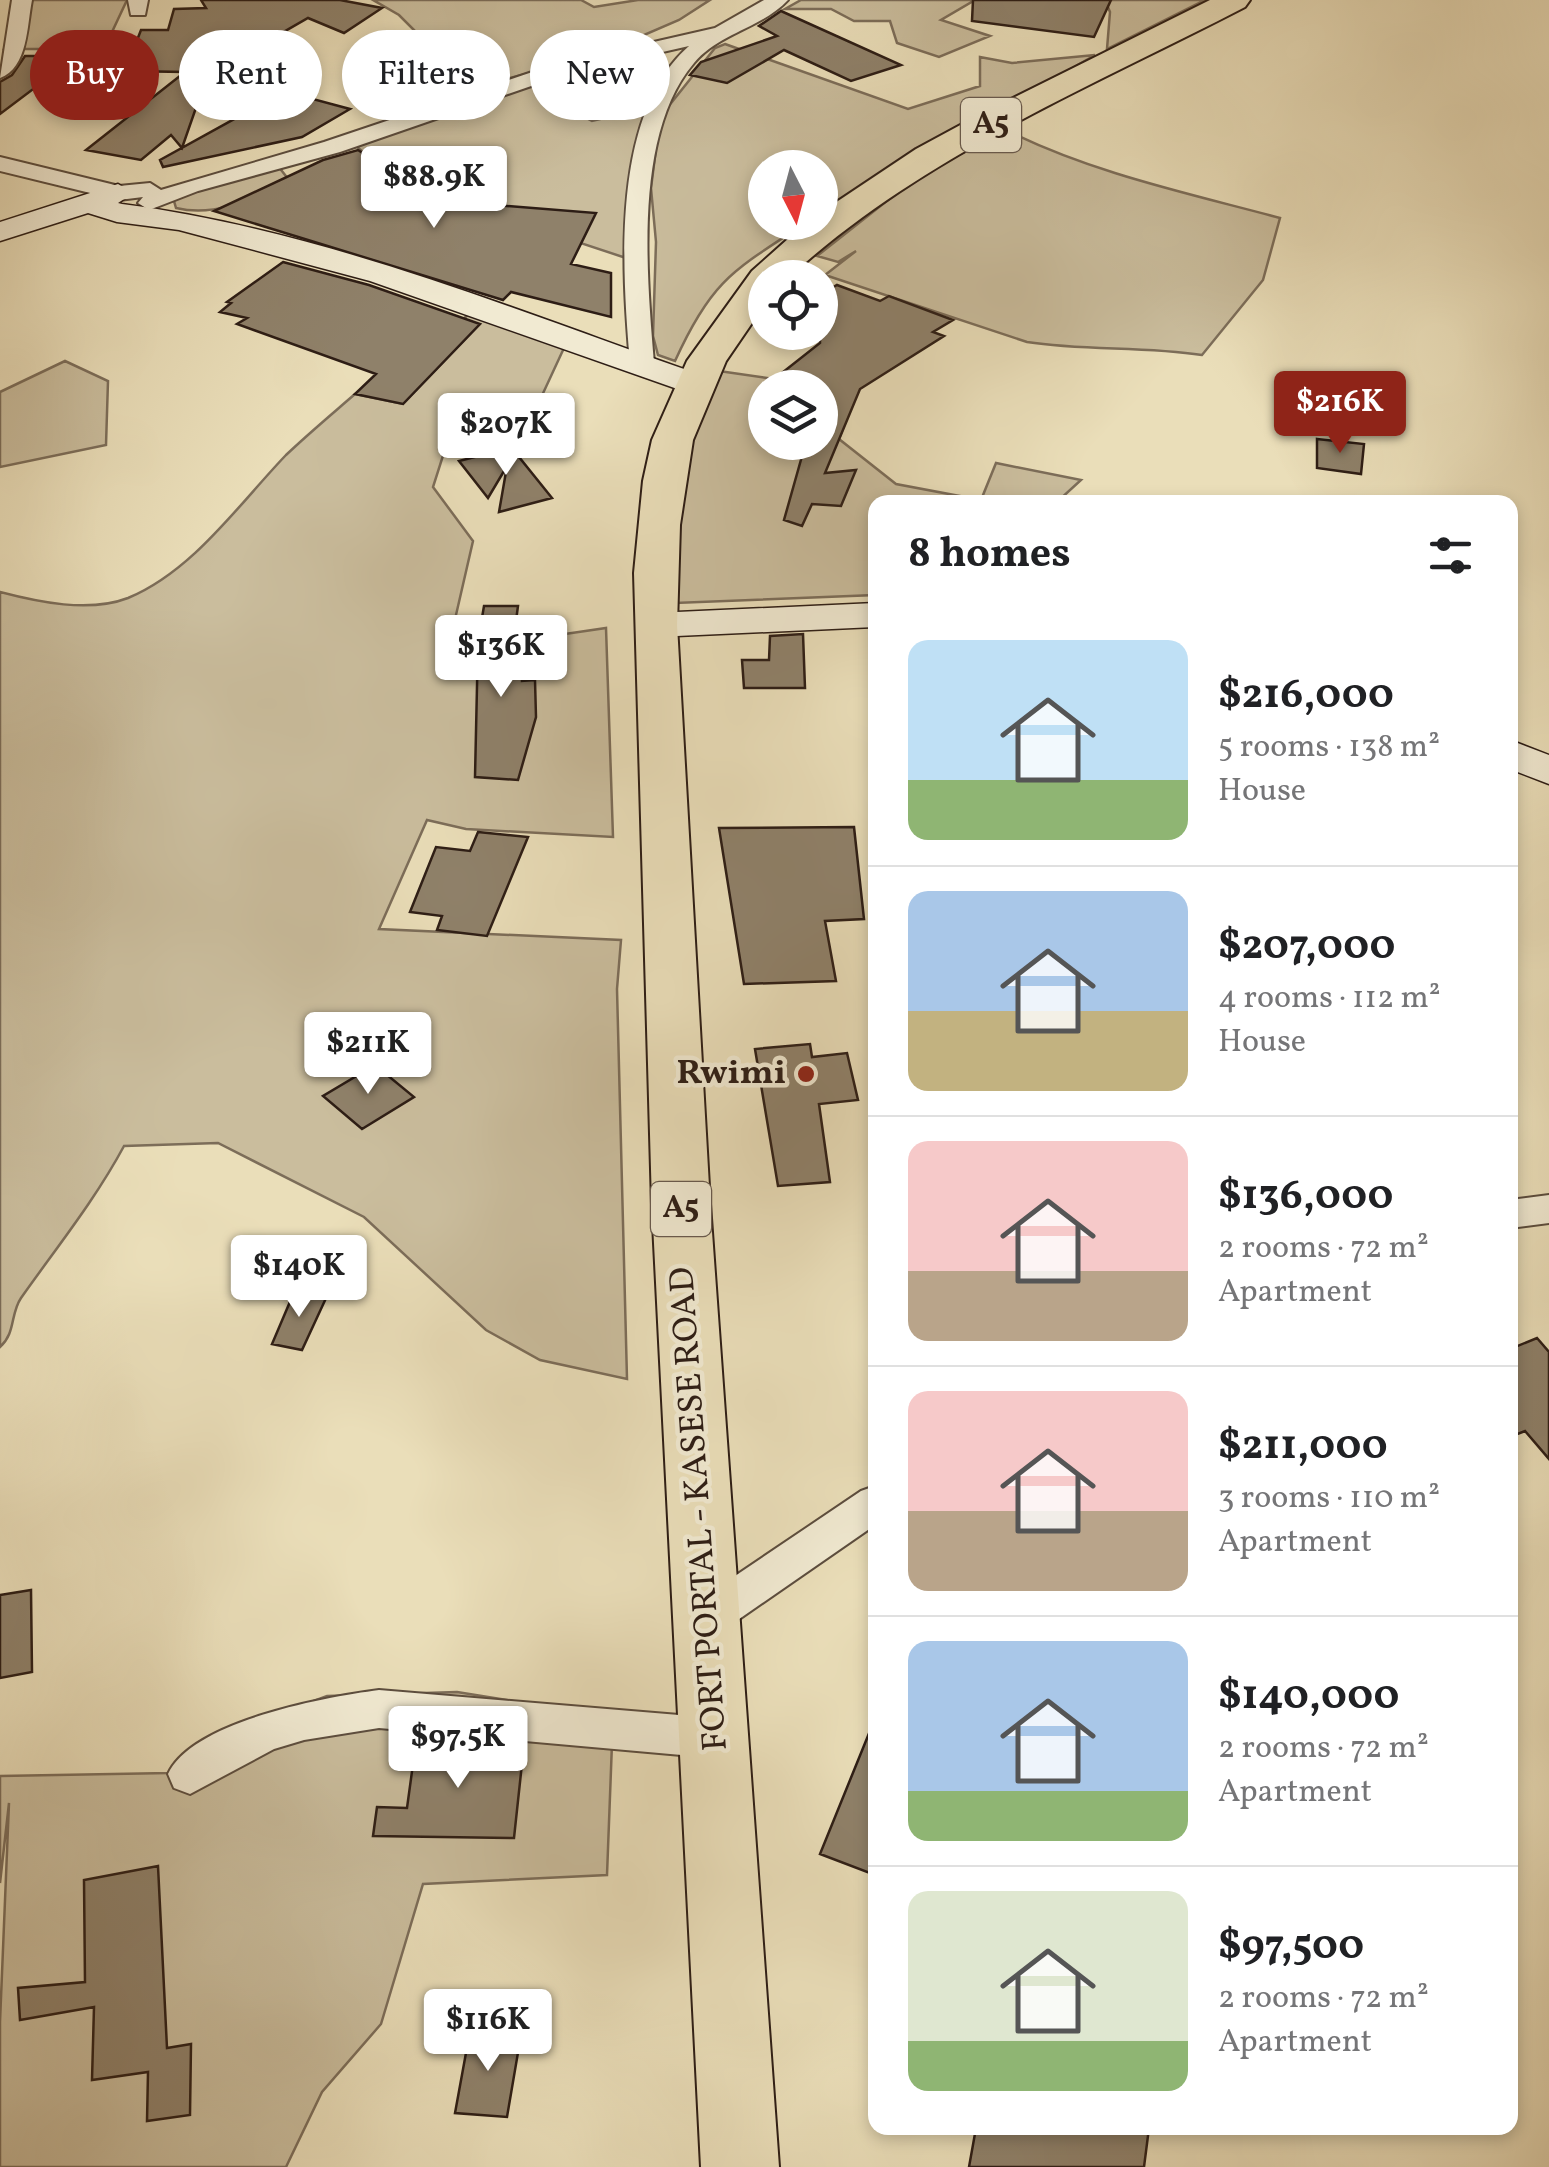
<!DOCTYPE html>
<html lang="en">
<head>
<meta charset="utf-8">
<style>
  body { margin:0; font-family:Vollkorn,serif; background:#f2f2f2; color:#202124; height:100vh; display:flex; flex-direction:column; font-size:38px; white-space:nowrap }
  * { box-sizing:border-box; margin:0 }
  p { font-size:32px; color:#757577 }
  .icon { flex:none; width:55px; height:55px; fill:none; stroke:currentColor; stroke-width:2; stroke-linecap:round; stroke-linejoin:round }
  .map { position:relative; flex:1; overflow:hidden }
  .drawer { position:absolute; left:868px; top:495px; width:650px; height:1640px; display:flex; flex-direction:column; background:#fff; border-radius:20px; box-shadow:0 5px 15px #0003 }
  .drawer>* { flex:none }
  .hud { position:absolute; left:30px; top:30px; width:688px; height:90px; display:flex; gap:20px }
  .needle { width:65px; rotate:174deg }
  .controls { position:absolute; left:748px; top:150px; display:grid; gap:20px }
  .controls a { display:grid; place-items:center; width:90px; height:90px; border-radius:50%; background:#fff; box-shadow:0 5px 15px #0003; font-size:50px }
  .price { position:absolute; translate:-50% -85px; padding:0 22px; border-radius:10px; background:#fff; color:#222; font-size:32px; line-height:65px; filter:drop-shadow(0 2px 5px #0008) }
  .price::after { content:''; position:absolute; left:50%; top:60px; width:30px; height:22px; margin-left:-15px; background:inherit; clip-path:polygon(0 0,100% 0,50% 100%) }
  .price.selected { background:#8f2418; color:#fff }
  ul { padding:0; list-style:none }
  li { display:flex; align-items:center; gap:30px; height:250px; padding:0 40px }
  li+li { border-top:2px solid #e0e0e0 }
  li span { display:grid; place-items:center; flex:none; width:280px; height:200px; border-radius:20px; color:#555 }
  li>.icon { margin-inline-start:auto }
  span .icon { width:120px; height:120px; fill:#fffc; stroke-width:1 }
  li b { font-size:42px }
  h2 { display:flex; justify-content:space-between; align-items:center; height:120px; padding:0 40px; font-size:42px }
  .chip { padding:0 35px; border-radius:45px; background:#fff; box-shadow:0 5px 15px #0003; font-size:35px; line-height:90px }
  .chip.selected { background:#8f2418; color:#fff }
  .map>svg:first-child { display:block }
  .green { fill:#cabd9d; stroke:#7c6d59; stroke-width:2.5; fill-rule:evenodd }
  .building { fill:#8f816a; stroke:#2d1d15; stroke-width:2.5 }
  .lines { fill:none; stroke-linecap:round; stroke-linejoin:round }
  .street-casing { stroke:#5c4d3e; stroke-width:4 }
  .secondary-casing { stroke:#2d1d15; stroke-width:3 }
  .highway-casing { stroke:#2d1d15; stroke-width:4 }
  .street { fill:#f1ead2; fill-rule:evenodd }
  .secondary { fill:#f1ead2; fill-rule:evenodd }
  .highway { fill:#eadeb9; fill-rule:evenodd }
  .poi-dot { fill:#8f2418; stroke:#f1ead2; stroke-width:4 }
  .labels { text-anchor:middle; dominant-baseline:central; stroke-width:9; stroke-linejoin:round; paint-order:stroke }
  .shield { fill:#f1ead2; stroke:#685a4e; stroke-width:2.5 }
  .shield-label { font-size:32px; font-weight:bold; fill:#2d1d15 }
  .poi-label { font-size:35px; font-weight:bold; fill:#2d1d15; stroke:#f1ead2; text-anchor:end }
  .street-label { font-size:35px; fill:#2d1d15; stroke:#f1ead2 }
</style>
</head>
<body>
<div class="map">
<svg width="1549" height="2167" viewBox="0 0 1549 2167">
  <rect width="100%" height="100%" fill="#eadeb9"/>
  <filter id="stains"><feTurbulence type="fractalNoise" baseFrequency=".002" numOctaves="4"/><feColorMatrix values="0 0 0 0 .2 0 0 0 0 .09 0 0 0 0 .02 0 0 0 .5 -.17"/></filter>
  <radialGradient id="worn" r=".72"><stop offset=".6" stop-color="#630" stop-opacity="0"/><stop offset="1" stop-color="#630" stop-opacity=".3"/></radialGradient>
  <path class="green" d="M31,0H127L104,49H4Z
    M373,0H581L594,7L638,0H710L679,20L600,54L506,79L433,88L401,74L429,45L399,15Z
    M801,0H975L941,20L990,36L939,57L897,43L890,21H854L831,9H785Z
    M1205,0L1107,49L1110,12L1105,0Z
    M725,44L908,109L980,86V57L1012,63L1095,55L820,213V168H765V222L806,223C734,270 712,279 675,361L658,355L653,336L656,242L651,188L660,117L715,48Z
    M555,76H564L567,91L556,95L565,100L558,103L592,121L605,118L597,112L639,100L648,102L635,151L626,258L487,212L495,190L481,180L447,191L451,185L438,178L387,202L367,156L355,145Z
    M1006,130C1092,173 1187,193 1280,218L1263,280L1202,355C1143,346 1085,351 1027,342L825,275L856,251L838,262L817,256L916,178Z
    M278,166L289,180C252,198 217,218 176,208L174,201L185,192Z
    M472,312L564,348L520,443L454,421L433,487L473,541L453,628L565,634L606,628L613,837L466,829L427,820L379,929L621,940L617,989L627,1379L540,1360L486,1330L364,1217L218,1143L124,1146C95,1200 57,1247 21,1298C10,1314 16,1333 0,1347V592C38,602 89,613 128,598C193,571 239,504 286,455C308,434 332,414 355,394L403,404L466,338L463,319Z
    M65,361L108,381L106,445L0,467V392Z
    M712,370L857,391L839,439L896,484L981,500L996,463L1081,480L1057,502H875V595L675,603C671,525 684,442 712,370ZM765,388H820V442H765Z
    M457,1692L613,1717L607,1875L423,1884L381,2024L322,2092L286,2167H0V2022L9,1803L0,1883V1776L169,1773L216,1737L327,1696Z"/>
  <path class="building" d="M201,0H340L382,8L344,33L308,18L233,61L214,56L182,148L171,135L141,160L86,150L185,72L125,71L141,30H168L174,9L206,8Z
    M973,0H1111L1094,37L972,21Z
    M781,11L901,65L851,81L784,50L727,83L690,75L701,62L777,36L759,26Z
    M25,56H77L0,114V82L12,75Z
    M274,97L303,105L313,99L350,109L302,137L163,167L160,160Z
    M358,150L413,186L439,178L456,188L481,180L504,195L494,205L596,213L571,264L611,273V317L511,292L503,300L214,211L323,160Z
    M283,262L369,285L480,324L403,404L355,394L376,374L237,324L247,318L220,312L231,303L227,302Z
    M837,285L880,301L889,296L953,320L933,332L944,336L860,389L825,473L856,470L841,506L812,504L802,526L784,520L806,442H820V388L773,380L820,343V295Z
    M1317,439L1364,444L1361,474L1317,468Z
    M518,446L515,452L552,498L499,512L507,466L488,498L459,461Z
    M484,606H518L509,672L522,671V681L535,680L536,717L518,780L475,777L478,641Z
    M803,634L805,688H744L742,660H769L770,636Z
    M854,827L864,919L825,921L836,981L744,984L719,828Z
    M478,832L528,837L487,936L437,930L442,916L410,912L436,847L470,851Z
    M810,1044L812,1057L847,1053L858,1100L819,1104L830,1182L778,1186L755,1049Z
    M375,1065L414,1097L362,1129L323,1096Z
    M295,1290L327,1296L302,1350L272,1344Z
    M1537,1338L1549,1352V1459L1525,1431L1510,1437V1349Z
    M31,1590L32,1672L0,1678V1595Z
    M874,1721H875V1875L820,1854Z
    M417,1735L524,1745L514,1838L373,1836L377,1807L407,1808Z
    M158,1866L167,2048L191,2044L190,2115L147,2121L148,2072L92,2080L94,2007L20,2020L18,1988L85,1982L84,1880Z
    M470,2031L521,2035L507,2117L455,2113Z
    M976,2128H1149L1144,2167H969Z"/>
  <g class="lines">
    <defs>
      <path id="street" d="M12,0H32C27,25 28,68 0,78Z
        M128,0H148L145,15H131Z
        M764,0H788C762,28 719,33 694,63C633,134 647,276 654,363L642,370L630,363C622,268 611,115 689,46L566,74L340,152L198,191L149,210L138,203L143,197L119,200L0,171V157L119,186L150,183L161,190L324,142L553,65L715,28Z
        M1549,1195V1223L1510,1228V1200Z
        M875,1486V1525L719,1633L704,1638L689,1633L683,1620L689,1607L861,1491Z
        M379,1690L715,1718L731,1724L737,1738L731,1752L715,1758L379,1728L304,1740L274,1749L190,1794L174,1788L168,1774C192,1721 326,1697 379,1690Z"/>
      <path id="secondary" d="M118,184L133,193L118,203L122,204C323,230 517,311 707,377L712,384L707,391H683L370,281L179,230L117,222L88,213L0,241V222Z
        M875,603V627L655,637L641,633L636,625L641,617L655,613Z
        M1510,740L1549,755V784L1510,769Z"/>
      <path id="highway" d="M1210,0H1250L1245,7C1087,89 921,156 788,278H765V304L726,361L693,440L680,525L677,625L710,1204L779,2167H701L652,1204L634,573L643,481L652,440L687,361L752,271L807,222H820V213L916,149L977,116Z"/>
    </defs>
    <use href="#street" class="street-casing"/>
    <use href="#secondary" class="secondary-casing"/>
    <use href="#highway" class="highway-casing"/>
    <use href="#street" class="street"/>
    <use href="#secondary" class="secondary"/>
    <use href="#highway" class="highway"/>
  </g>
  <circle class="poi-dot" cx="806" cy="1074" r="10"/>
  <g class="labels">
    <g class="shield">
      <rect x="961" y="98" width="60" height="54" rx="8"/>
      <rect x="651" y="1182" width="60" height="54" rx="8"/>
    </g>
    <g class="shield-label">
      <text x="991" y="125">A5</text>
      <text x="681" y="1209">A5</text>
    </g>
    <g class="poi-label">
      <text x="786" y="1074">Rwimi</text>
    </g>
    <g class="street-label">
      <text transform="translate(700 1509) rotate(-94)">FORT PORTAL - KASESE ROAD</text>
    </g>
  </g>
  <rect width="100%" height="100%" filter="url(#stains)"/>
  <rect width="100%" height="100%" fill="url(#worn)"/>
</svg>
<div class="controls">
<a><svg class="needle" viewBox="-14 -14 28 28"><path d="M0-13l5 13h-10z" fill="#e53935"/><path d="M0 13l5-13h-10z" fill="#757577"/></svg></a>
<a><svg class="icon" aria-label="locate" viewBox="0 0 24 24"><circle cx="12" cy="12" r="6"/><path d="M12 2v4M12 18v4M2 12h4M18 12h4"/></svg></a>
<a><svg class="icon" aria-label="layers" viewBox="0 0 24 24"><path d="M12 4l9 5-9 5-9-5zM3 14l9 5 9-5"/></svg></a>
</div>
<b class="price" style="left:434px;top:231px">$88.9K</b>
<b class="price selected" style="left:1340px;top:456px">$216K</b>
<b class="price" style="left:506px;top:478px">$207K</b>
<b class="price" style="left:501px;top:700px">$136K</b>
<b class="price" style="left:368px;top:1097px">$211K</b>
<b class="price" style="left:299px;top:1320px">$140K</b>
<b class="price" style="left:458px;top:1791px">$97.5K</b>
<b class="price" style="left:488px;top:2074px">$116K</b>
<div class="hud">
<a class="chip selected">Buy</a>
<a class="chip">Rent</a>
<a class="chip">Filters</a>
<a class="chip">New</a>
</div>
<section class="drawer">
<h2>8 homes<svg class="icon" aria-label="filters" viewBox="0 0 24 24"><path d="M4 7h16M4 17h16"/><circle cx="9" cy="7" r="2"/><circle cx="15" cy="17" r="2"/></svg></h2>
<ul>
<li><span style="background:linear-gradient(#bfe0f5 70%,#8fb573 0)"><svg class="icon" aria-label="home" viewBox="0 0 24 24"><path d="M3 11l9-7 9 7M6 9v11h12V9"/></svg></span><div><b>$216,000</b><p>5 rooms · 138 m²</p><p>House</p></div></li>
<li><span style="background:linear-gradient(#a9c7e8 60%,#c2b280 0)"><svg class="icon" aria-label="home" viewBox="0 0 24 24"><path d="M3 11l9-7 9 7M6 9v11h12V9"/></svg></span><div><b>$207,000</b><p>4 rooms · 112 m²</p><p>House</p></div></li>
<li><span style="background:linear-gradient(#f6c9c9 65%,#b9a48a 0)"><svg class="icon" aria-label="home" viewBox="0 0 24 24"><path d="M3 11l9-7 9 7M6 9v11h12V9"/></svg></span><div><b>$136,000</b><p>2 rooms · 72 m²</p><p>Apartment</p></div></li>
<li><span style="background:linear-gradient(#f6c9c9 60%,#b9a48a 0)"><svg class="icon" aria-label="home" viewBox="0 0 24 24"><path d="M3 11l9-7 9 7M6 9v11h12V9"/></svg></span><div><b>$211,000</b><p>3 rooms · 110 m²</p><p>Apartment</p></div></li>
<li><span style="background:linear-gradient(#a9c7e8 75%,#8fb573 0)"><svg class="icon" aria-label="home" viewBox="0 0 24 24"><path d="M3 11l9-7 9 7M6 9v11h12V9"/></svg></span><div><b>$140,000</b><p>2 rooms · 72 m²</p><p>Apartment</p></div></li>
<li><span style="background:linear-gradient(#dfe7d0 75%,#8fb573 0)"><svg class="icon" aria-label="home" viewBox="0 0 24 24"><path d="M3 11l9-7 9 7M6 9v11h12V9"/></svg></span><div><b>$97,500</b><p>2 rooms · 72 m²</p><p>Apartment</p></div></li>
</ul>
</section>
</div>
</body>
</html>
